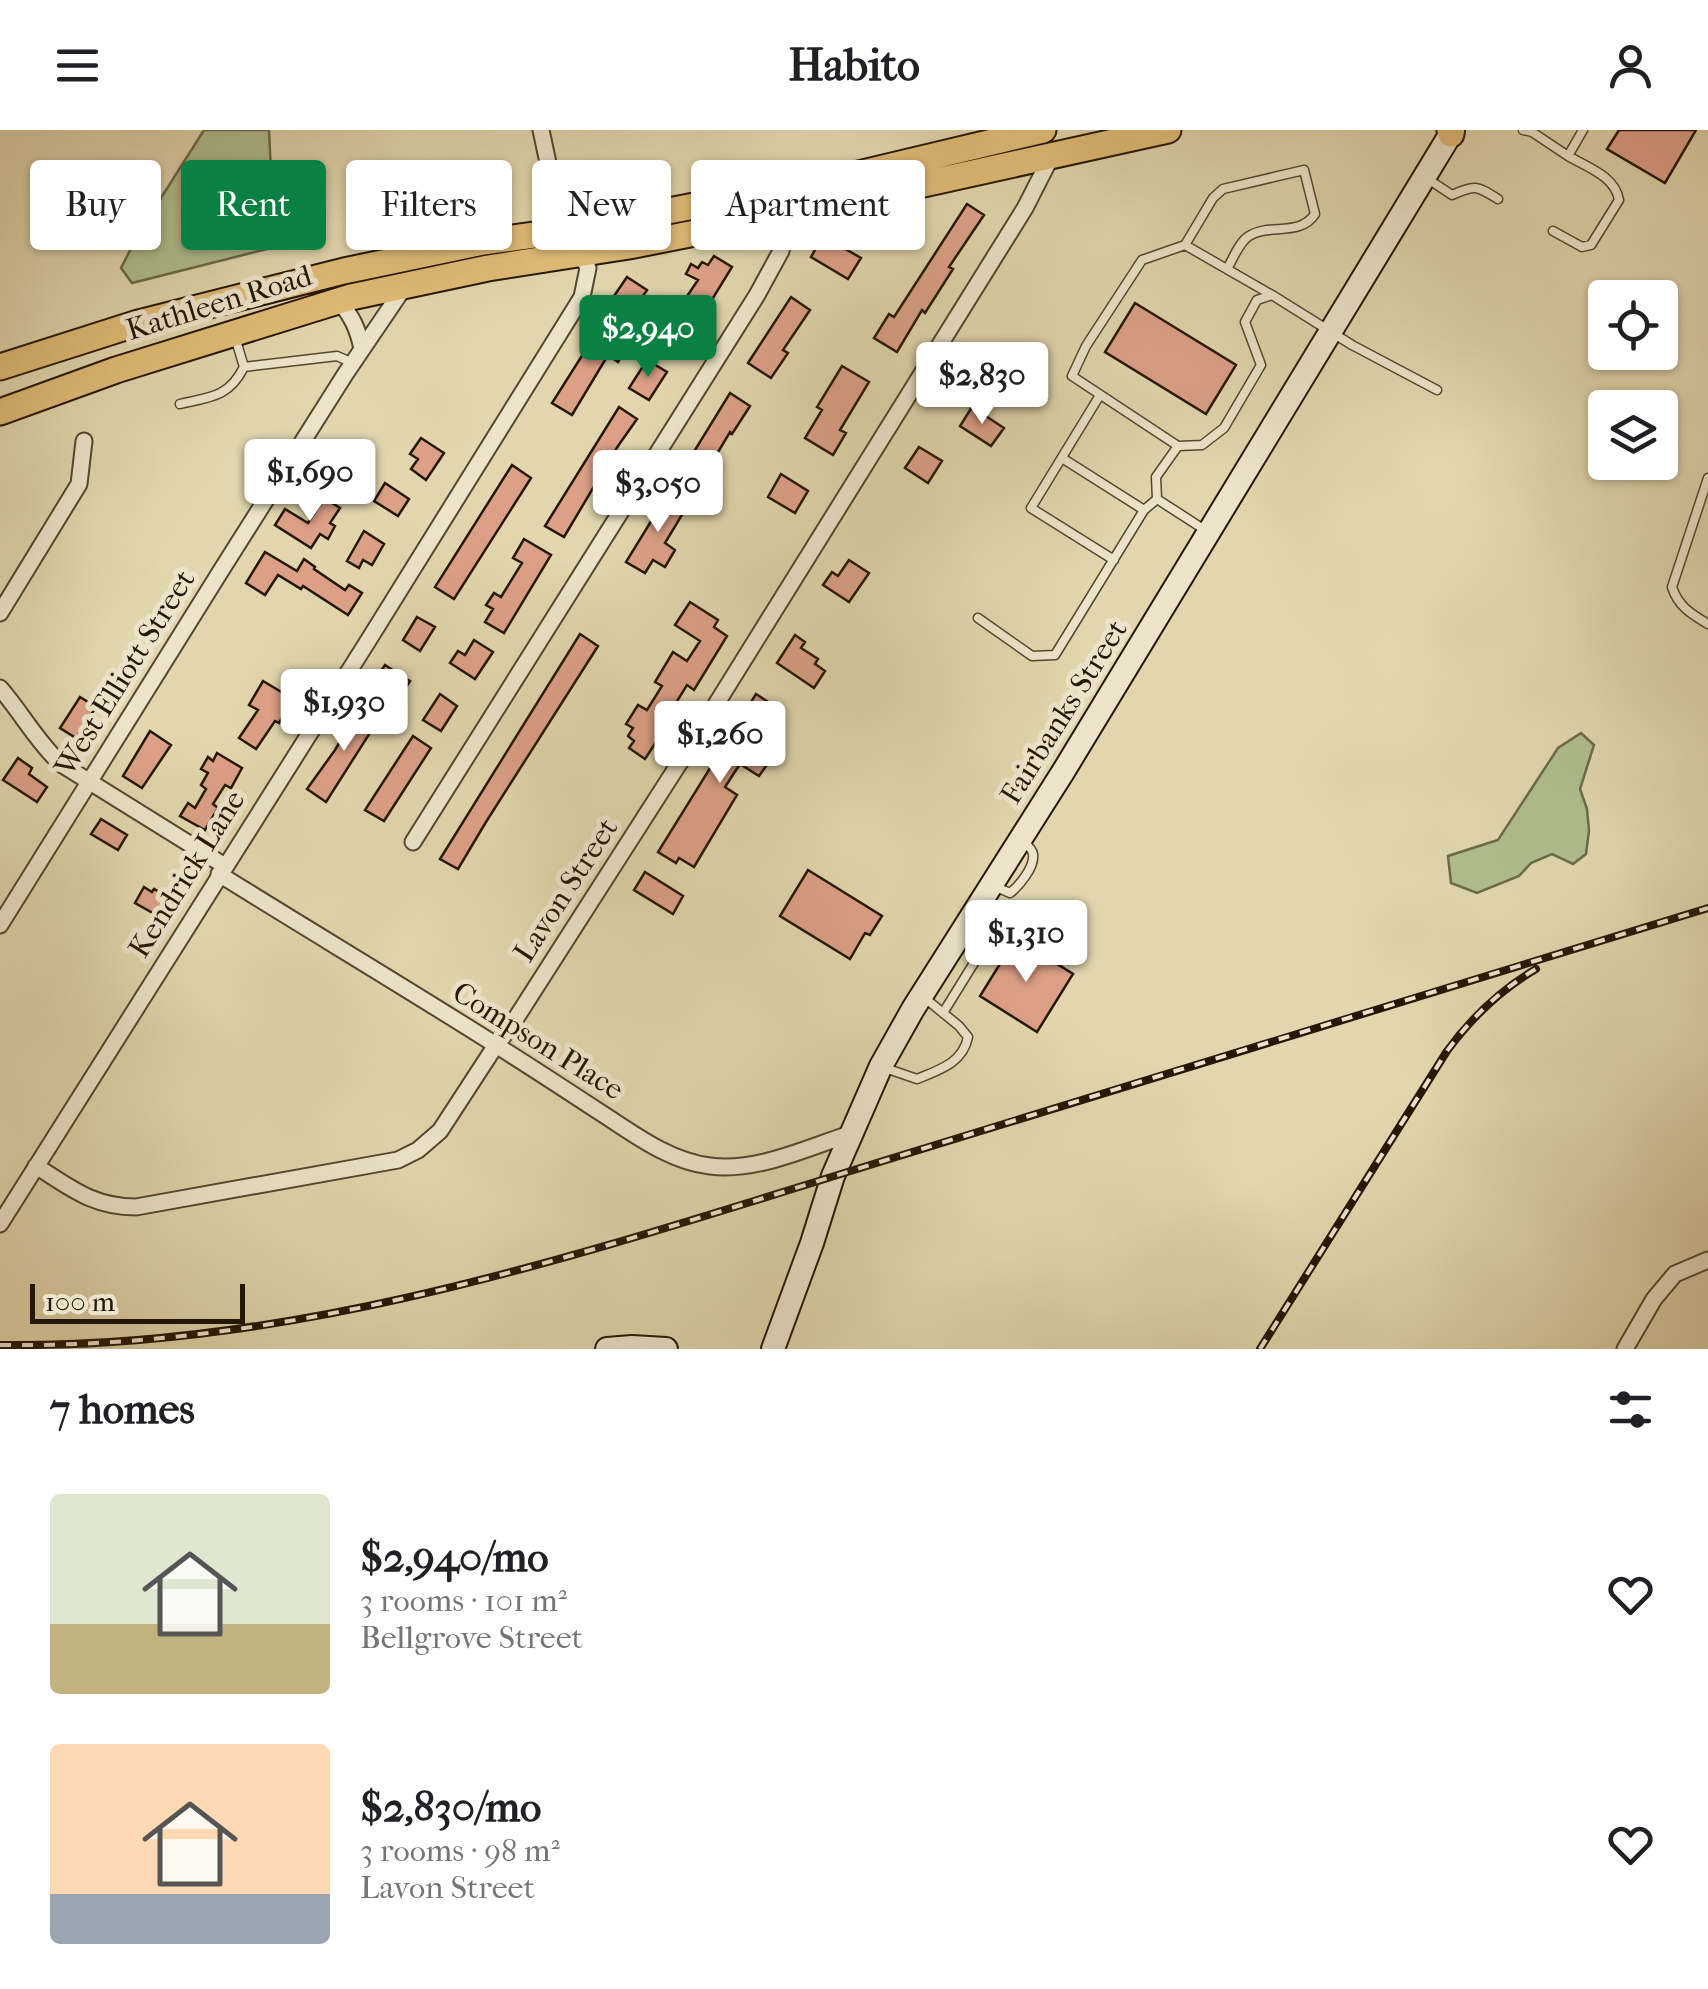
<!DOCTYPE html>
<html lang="en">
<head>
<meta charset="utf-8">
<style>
  body { margin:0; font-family:"IM FELL French Canon",serif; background:#f2f2f2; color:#202124; height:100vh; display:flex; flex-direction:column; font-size:38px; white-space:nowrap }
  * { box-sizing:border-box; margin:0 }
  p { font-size:32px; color:#757577 }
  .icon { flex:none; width:55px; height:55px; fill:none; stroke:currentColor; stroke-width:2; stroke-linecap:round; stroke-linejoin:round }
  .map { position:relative; height:1219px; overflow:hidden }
  .drawer { display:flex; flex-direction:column; background:#fff; flex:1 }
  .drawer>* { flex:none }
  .guide { position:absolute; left:30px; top:30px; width:1000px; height:90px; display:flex; gap:20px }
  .fabs { position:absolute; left:1588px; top:150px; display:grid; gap:20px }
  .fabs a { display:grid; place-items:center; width:90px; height:90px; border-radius:10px; background:#fff; box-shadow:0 2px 8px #0004; font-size:50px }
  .scale { position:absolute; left:30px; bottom:25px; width:215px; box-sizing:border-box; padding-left:10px; border:5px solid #251705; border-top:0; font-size:28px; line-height:35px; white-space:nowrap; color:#251705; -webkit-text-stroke:8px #ece4ca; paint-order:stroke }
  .price { position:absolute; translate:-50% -85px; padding:0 22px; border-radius:10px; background:#fff; color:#222; font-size:32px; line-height:65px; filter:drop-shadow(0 2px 5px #0008) }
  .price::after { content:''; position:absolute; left:50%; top:60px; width:30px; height:22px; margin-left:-15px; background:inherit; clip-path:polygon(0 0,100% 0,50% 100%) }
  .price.selected { background:#0b8043; color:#fff }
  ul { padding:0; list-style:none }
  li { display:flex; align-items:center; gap:30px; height:250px; padding:0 50px }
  li span { display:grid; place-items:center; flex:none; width:280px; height:200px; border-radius:10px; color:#555 }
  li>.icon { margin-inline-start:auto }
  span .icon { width:120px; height:120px; fill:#fffc; stroke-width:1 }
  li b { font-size:42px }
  h2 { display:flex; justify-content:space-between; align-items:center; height:120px; padding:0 50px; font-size:42px }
  .chip { padding:0 35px; border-radius:10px; background:#fff; box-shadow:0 2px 8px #0004; font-size:35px; line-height:90px }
  .chip.selected { background:#0b8043; color:#fff }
  header { display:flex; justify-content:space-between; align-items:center; height:130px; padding:0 50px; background:#fff; font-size:45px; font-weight:700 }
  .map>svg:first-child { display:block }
  .green { fill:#afbe8d; stroke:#6a6a49; stroke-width:2.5 }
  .building { fill:#dca087; stroke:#251705; stroke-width:2.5 }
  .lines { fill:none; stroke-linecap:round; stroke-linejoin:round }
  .lane-casing { stroke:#54472f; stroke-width:11 }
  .street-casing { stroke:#54472f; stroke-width:19 }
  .secondary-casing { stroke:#251705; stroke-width:26 }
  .primary-casing { stroke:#251705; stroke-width:29 }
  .lane { stroke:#ece4ca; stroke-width:8 }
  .street { stroke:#ece4ca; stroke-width:15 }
  .secondary { stroke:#ece4ca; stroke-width:22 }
  .primary { stroke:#e0bb76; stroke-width:25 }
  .rail-casing { stroke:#251705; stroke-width:8 }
  .rail { stroke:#ece4ca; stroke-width:4; stroke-dasharray:11; stroke-linecap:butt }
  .labels { text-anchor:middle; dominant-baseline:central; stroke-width:10; stroke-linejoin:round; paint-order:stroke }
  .street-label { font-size:30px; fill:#251705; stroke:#ece4ca }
</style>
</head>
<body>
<header><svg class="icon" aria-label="menu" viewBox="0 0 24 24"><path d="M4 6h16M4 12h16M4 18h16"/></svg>Habito<svg class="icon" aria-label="person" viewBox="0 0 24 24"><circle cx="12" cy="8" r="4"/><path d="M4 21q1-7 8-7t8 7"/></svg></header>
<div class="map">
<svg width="1708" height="1219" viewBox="0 0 1708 1219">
  <rect width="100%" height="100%" fill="#e1d6ad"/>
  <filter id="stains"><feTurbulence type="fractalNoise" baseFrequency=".002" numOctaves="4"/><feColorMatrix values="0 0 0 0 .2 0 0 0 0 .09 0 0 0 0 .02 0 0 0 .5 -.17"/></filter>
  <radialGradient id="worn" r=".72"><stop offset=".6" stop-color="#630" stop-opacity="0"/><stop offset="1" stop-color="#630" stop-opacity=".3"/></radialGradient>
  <path class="green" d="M204,0H269L272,64L279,116L132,153L121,138L140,101Z
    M1581,603L1594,615L1580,659L1587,679L1589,701L1586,724L1573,734L1552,724L1531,733L1519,746L1477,763L1451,753L1448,726L1498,710L1558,618Z"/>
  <path class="building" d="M1619,0H1696L1665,53L1607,19Z
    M967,74L984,85L949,137L953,139L925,183L922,180L897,222L874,208L889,184L894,187Z
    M823,106L861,128L848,149L811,127Z
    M714,126L732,137L683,217L665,205L674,191L671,190L698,150L686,144L691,134L698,138L702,132L708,135Z
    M627,147L647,160L618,204L630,212L618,232L608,225L572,285L552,273L616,172L612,169Z
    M791,167L810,180L783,220L788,223L771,248L748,233Z
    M1135,173L1236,235L1206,284L1105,222Z
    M647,230L667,242L649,270L629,258Z
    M842,236L869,252L840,300L846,303L833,325L805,308L822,280L817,277Z
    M730,263L750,276L732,304L730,302L705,344L687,333Z
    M619,277L637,289L618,316L564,407L545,396Z
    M972,277L1004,298L991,316L960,296Z
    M421,308L444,323L426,350L411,339L418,329L410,324Z
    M919,317L942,331L928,353L905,338Z
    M512,335L531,348L454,469L435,457Z
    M781,344L808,361L795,383L768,367Z
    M385,353L409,369L398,386L374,371Z
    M669,362L689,373L665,413L675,420L665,437L653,430L645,443L626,432Z
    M324,368L340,378L330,393L335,396L328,409L320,404L311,418L275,395L285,379L308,393Z
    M364,401L384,414L372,435L363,430L359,438L347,431Z
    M524,409L551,425L504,503L485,492L493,479L486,475L494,463L501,467L522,433L513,428Z
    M265,422L297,441L304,429L315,437L314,439L345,460L349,455L362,463L348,485L303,456L301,459L278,445L265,465L246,453Z
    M849,430L869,443L849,472L823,455L832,442L838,446Z
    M690,472L718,490L714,497L727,506L694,560L687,555L664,592L672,597L660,615L656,612L645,629L629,618L634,611L628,606L633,598L626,594L638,575L647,580L662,556L655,552L673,522L687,531L700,511L675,495Z
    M417,487L435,497L420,521L403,510Z
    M580,504L598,516L486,692L458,739L440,729Z
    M795,505L805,512L801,518L818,529L815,534L825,541L814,558L777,533Z
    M474,510L493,522L475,549L450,533L458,521L465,525Z
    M385,535L410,551L396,572L371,556Z
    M263,551L293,569L279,593L275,591L256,619L239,608L258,580L249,575Z
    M440,564L457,576L441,601L423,590Z
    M756,564L782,581L772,598L765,594L751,616L771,629L759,646L740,634L725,657L737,665L694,737L679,728L676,733L658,722Z
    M80,567L96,577L76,608L60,598Z
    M361,576L380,587L326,672L307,659L335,620Z
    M150,601L171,615L142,658L123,646Z
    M413,606L431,618L384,691L365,680Z
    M217,623L242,638L231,658L225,655L213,674L218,678L205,700L180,686L188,673L195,678L206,659L201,655L208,643L201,639L208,627L213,631Z
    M18,628L32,638L29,644L47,657L37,672L3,650Z
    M101,689L127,705L118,720L91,704Z
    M808,740L882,786L870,805L865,803L850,829L780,786Z
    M645,742L683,766L673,784L634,760Z
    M144,757L152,762L154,759L170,768L160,787L135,773Z
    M1016,808L1073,844L1037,902L980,866Z"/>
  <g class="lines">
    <defs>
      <path id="lane" d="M1523,0L1532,2L1568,26L1583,0
        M1428,49L1452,65C1475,54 1477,56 1498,69
        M1553,101L1582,117L1591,115L1619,70C1615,46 1587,37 1568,26
        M1185,115L1213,68L1223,59L1304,40L1315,84C1300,107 1269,93 1249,106C1239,112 1233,129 1227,139
        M244,237L337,226L353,233
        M1100,265L1031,378L1114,430
        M180,274C211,267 229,267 244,237L235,207
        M1178,316L1072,246L1086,216L1142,130L1185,115L1272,165
        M1062,328L1144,380
        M1708,348L1672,457C1678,476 1691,484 1708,494
        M1157,369L1208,402
        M978,488L1032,526L1055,525L1144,380L1157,369L1156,347L1178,316L1202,315L1224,298L1261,235L1245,192L1257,170L1272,165L1352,215L1437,260
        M996,757L1010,763C1019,756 1035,737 1033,724C1032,718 1026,714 1022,710
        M943,883L985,815L984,806L972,795
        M885,938L917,949C939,940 963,933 968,907L959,896L926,869"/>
      <path id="street" d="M338,170C352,186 358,199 362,219
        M0,483L79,354L84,311
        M0,558C21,582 37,612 61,634L225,736
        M413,712L757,165L781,121L790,81
        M219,744C312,802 406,858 499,917C531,937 563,958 595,979C630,1001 667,1031 710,1036C757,1042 806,1018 850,1004
        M0,795L222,439L346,243L405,156
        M36,1036C71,1058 93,1077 136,1077L398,1030L418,1020L440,1001L496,915L511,896L682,629L1025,78L1051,27
        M0,1094L368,511L582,167L588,138L557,75L541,0
        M1625,1219L1654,1169L1675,1144L1708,1130"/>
      <path id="secondary" d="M607,1219L632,1217L666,1219
        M773,1219L812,1113L833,1046L881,936L913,879L1063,642L1453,0"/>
      <path id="primary" d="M1450,0L1451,4
        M0,237L138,193L344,141L483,112L570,100L854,45L1043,0
        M0,282L116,240L351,167L488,138L629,116L756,91L1168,0"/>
    </defs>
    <use href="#lane" class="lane-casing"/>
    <use href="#street" class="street-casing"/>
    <use href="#secondary" class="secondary-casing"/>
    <use href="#primary" class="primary-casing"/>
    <use href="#lane" class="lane"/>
    <use href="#street" class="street"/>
    <use href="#secondary" class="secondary"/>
    <use href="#primary" class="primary"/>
    <defs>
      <path id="rail" d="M0,1215C308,1219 593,1120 883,1031C1158,946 1433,862 1708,778
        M1260,1219L1447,921C1472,887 1500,860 1536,839"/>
    </defs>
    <use href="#rail" class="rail-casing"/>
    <use href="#rail" class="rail"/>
  </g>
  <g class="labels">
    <g class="street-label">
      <text transform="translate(219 173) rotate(-17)">Kathleen Road</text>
      <text transform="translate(125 543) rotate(-58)">West Elliott Street</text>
      <text transform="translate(1064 582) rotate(-58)">Fairbanks Street</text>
      <text transform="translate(187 744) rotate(-58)">Kendrick Lane</text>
      <text transform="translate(566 760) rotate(-57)">Lavon Street</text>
      <text transform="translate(538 911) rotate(32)">Compson Place</text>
    </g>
  </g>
  <rect width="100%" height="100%" filter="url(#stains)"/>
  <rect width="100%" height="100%" fill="url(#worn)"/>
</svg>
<div class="fabs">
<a><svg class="icon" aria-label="locate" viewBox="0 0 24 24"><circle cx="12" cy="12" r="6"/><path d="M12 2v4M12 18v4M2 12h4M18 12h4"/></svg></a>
<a><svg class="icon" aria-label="layers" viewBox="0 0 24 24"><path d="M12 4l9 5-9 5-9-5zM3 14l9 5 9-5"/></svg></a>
</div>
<div class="scale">100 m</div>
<b class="price selected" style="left:648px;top:250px">$2,940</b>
<b class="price" style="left:982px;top:297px">$2,830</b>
<b class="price" style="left:310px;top:394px">$1,690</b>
<b class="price" style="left:658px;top:405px">$3,050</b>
<b class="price" style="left:344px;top:624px">$1,930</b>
<b class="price" style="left:720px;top:656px">$1,260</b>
<b class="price" style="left:1026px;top:855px">$1,310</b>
<div class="guide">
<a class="chip">Buy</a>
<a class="chip selected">Rent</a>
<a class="chip">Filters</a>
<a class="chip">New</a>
<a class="chip">Apartment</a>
</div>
</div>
<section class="drawer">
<h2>7 homes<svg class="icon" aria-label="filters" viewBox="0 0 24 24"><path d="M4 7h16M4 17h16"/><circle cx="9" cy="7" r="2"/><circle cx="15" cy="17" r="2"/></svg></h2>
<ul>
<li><span style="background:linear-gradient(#dfe7d0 65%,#c2b280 0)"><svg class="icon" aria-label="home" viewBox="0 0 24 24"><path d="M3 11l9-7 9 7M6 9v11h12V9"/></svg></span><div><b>$2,940/mo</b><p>3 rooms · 101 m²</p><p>Bellgrove Street</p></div><svg class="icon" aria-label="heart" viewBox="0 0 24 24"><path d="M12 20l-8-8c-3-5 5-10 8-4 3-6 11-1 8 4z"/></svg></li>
<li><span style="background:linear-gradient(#ffd9b3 75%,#9aa5b1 0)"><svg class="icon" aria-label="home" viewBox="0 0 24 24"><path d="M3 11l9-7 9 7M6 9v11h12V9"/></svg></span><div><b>$2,830/mo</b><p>3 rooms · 98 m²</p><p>Lavon Street</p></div><svg class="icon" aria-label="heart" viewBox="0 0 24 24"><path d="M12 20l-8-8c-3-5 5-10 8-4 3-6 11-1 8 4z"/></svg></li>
</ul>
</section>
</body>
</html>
